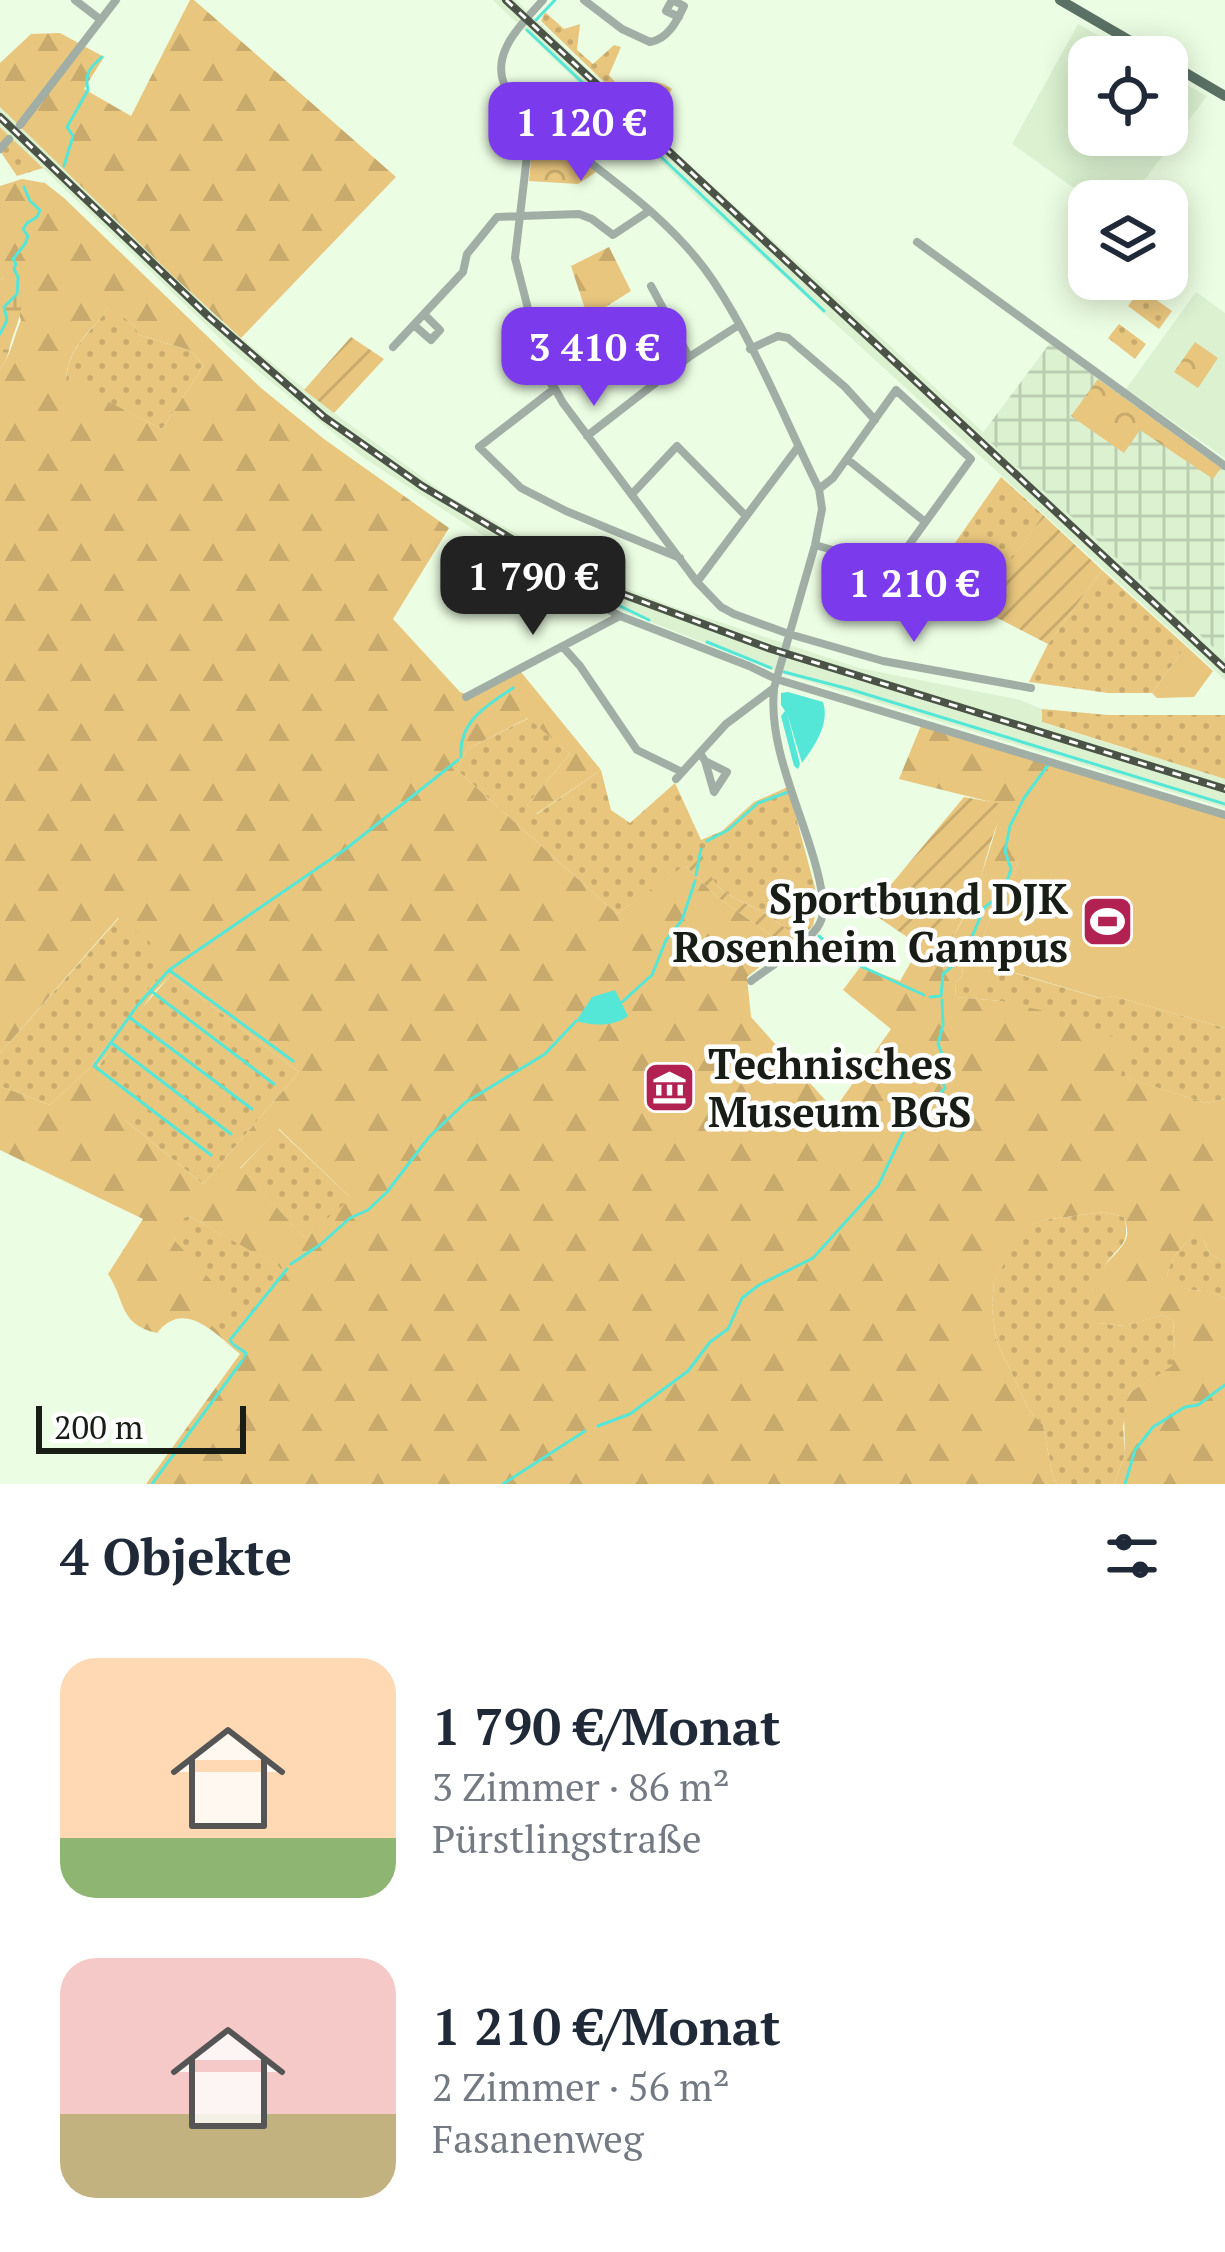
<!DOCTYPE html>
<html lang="de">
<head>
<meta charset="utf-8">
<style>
  body { margin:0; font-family:"PT Serif",serif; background:#f2f2f3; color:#1f2937; height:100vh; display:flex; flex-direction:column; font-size:45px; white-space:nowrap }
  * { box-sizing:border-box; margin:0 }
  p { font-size:39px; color:#747a83 }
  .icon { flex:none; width:66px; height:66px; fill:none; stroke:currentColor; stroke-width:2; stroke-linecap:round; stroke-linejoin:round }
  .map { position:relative; height:1484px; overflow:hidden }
  .sheet { display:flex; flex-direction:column; background:#fff; flex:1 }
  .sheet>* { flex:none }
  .buttons { position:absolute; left:1068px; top:36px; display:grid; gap:24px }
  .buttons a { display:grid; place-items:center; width:120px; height:120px; border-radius:24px; background:#fff; box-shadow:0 6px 30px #0003; font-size:60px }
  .scale { position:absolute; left:36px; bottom:30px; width:210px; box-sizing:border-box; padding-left:12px; border:6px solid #181e15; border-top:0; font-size:33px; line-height:42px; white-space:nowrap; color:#181e15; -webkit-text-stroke:9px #fff; paint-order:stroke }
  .price { position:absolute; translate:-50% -102px; padding:0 27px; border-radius:24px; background:#7c3aed; color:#fff; font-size:39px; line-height:78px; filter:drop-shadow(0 3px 6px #0008) }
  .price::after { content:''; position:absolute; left:50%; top:72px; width:36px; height:27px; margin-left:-18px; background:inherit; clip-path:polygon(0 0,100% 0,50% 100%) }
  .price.on { background:#222; color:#fff }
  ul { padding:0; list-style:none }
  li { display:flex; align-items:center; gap:36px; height:300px; padding:0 60px }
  li span { display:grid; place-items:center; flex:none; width:336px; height:240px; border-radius:36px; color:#555 }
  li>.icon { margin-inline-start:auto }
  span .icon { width:144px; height:144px; fill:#fffc; stroke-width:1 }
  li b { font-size:51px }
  h2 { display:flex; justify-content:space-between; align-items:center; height:144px; padding:0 60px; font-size:51px }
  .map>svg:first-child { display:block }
  .built { fill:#dbf1d0 }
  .industrial { fill:url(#industrial-grid) }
  .grass { fill:url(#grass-dots) }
  .forest { fill:url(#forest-firs); fill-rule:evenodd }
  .wetland { fill:url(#wetland-marsh) }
  .park { fill:url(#park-crowns) }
  .garden { fill:url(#garden-furrows) }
  .pitch { fill:#e9c67e }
  .water { fill:#54e7d8 }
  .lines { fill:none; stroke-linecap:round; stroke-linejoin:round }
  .stream { stroke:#54e7d8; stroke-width:3 }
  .minor { stroke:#a1aea6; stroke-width:8 }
  .major { stroke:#5b7165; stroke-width:10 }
  .rail-casing { stroke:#4a5346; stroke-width:8 }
  .rail { stroke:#fff; stroke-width:3; stroke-dasharray:9; stroke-linecap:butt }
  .labels { text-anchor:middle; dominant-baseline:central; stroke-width:9; stroke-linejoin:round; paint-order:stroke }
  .poi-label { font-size:42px; font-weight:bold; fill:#181e15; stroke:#fff; text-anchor:end }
</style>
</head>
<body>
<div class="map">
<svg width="1225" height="1484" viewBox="0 0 1225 1484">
  <defs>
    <pattern id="industrial-grid" width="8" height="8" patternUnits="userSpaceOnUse" patternTransform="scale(3)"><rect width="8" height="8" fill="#dbf1d0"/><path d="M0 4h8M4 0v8" fill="none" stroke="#bbceb2"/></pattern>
    <pattern id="grass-dots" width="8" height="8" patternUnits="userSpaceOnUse" patternTransform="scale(3)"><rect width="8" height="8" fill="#e9c67e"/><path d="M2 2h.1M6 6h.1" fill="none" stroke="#c7aa6c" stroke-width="1.8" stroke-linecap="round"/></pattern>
    <pattern id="forest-firs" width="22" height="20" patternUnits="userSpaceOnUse" patternTransform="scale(3)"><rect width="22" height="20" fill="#e9c67e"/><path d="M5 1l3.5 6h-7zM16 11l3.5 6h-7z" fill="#c7aa6c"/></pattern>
    <pattern id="wetland-marsh" width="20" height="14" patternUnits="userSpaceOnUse" patternTransform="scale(3)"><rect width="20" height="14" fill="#e9c67e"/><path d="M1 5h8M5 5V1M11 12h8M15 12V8" fill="none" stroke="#c7aa6c"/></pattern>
    <pattern id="park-crowns" width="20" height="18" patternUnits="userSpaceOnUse" patternTransform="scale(3)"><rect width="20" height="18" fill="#e9c67e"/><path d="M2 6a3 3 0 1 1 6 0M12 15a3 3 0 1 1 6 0" fill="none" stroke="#c7aa6c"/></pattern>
    <pattern id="garden-furrows" width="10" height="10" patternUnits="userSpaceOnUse" patternTransform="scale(3)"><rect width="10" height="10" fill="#e9c67e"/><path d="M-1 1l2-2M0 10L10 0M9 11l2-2" fill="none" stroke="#c7aa6c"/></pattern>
  </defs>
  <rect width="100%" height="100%" fill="#ebfde2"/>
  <path class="built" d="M493,0H516L652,132L871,328L1225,658V680L699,199Z
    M1078,24L1137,57H1089V135H1167V74L1207,96L1129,201H1092L1012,144Z
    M0,107L174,277L241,338L334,413L447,495L560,558L605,580L674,607L859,668L1020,700L1042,709L1043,723L1225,779V808L781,673L625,612L487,538L364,458L230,348L0,127Z
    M1196,292L1225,313V458L1126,389Z"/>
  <path class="industrial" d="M1050,343L1225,464L1224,657L982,434Z"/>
  <path class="grass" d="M545,12L564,29L580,24L577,50L593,64L614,45L621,47L609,75L621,89C640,84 655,76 672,89L660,113L642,116L630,107L541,21Z
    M0,127L43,168L17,176L0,151Z
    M1141,289L1172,311L1159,329L1128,306Z
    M109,306L134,325L139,335L189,350L204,365L162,429L66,381C68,344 92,334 109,306Z
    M1119,324L1146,344L1135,359L1108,338Z
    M1001,477L1043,515L973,617L927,583Z
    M1102,570L1186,646L1152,693H1108L1029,682L1048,644Z
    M1042,709L1108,715H1225V779L1042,722Z
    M529,718L570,754L527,805L537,814L601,770L611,810L630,823L675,783L701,840L722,831L754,802L788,787L818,899L813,926L799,938C785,928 772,917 757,909C725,893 714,891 701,855L617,914L457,770L467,749Z
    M119,918L151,942L157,978L90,1068L50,1105L0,1086V1053Z
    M991,966L1099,998L1113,996L1225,1028V1099L1206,1103L1120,1076L1126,1042L1001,1001L956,997L955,983H986Z
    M171,975L299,1072L203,1184L124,1119L98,1067L132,1019Z
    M278,1129L352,1199L305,1238L240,1169Z
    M1105,1212L1124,1217C1133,1250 1111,1247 1103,1271C1098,1286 1100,1307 1098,1323L1124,1326L1162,1315L1173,1320L1175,1351L1173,1366L1129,1393L1123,1427L1125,1454L1114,1484H1057L1052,1473L1043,1425L1029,1410L996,1340L992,1308L994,1281L1024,1228L1043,1220Z
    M189,1216L286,1270L228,1340L210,1325L174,1240L183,1218Z
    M1198,1236L1204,1241L1210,1254L1225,1262V1299C1207,1285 1188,1297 1167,1279C1167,1263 1183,1241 1198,1236Z"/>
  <path class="forest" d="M190,0H194L396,177L241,338L174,277L0,107V63L31,34L60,33L104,57L84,89L131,116Z
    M22,179L45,183L64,198L261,388L324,439L449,528L393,619L460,692L474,697L521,672L601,770L536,814L527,805L570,754L528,718L467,749L457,770L617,914L685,865L716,896L786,946L747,977L751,1017L834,1110L891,1029L843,990L861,966L900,981L920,946L938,957C971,919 985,863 1000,816L1007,806L899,779L922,723L1059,765L1018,860L1011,887L1002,890L976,954L963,966L962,976L955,983L956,997L1001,1001L1040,1010L1127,1042L1121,1076L1206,1103L1225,1099V1262L1210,1254L1204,1241L1198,1237C1183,1240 1168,1263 1167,1278C1189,1298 1206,1284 1225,1299V1484H1114L1125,1454L1124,1410L1129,1393L1172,1366L1175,1351L1173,1320L1162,1315L1125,1326L1098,1323C1089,1307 1095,1283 1104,1267C1111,1256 1124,1249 1127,1236C1128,1229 1126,1224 1124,1217L1105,1212L1043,1220L1025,1228L994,1281L992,1308L996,1340L1029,1410L1043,1425L1052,1473L1057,1484H146L240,1354C215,1333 184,1298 157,1333C118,1324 126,1301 108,1274L143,1219L0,1150V1086L50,1105L90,1068L156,979L150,942L118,918L0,1053V369C11,356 14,336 21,320L4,277L0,281V186ZM109,307L134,325L139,335L189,350L204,365L162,429L66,380C68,345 91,333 109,307ZM171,975L299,1072L203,1184L125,1120L139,1098L98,1066L154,992ZM279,1129L351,1198L305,1238L240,1168ZM189,1216L285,1270L227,1339L211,1325L230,1301L174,1240L184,1218Z
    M609,247L631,291L588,318L571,266Z"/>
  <path class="wetland" d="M4,277L19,285C25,307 19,319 12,339C8,351 9,358 0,369V281Z"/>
  <path class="park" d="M547,134L596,172L578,184L529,181L533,139Z
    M1195,342L1218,358L1198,388L1174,372Z
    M1098,379L1221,468L1213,479L1140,430L1124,453L1071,416Z"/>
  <path class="garden" d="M351,337L384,359L334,413L304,390Z
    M1043,515L1102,570L1048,644L978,608Z
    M964,797L1008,805C993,826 988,854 980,879C970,905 956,936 938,958L869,911Z
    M702,854C714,891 724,893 757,909C772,917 785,928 799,938L786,946L716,896L685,865Z"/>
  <path class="pitch" d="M1186,646L1213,671L1194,697L1157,698L1152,693Z
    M1059,765L1225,815V1028L1113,996L1100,998L992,966L987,983H955L962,976L963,966L976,954L1002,889L1011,886L1018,860L1011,855L1021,808Z"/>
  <path class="water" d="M788,692L823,702C830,723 815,746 802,763L787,713L800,764L798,769L794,766L781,716L785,711L781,705V693Z
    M615,990L628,1016C613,1027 594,1026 576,1021L592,997Z"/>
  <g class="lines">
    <path class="stream" d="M536,20L555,0
      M527,30L824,311
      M64,166L73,136L67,127L88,90C84,73 90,68 102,57
      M0,334L7,320L4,307L17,294L18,277L14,269L16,264L13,259L25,244L28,236L23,229L27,223L37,217L40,210L30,201L24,187
      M595,594L649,620
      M707,642L771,668
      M784,672L849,689L1225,804
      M461,757C458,722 487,705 513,688
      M707,841L728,830L758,803L788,792
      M696,875L701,849
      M819,936L835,950
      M856,964L924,995
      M169,970L293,1061
      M151,991L274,1084
      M930,997L941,996L943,974L964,956L984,908L994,900L1008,878L1011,869L1005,851L1010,826L1024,798L1048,765
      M622,1002L652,975L666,940L682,920L695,881
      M129,1017L252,1109
      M113,1044L231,1134
      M940,1060L942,1054L938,1044L943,1025L942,1000
      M211,1155L94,1066L137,1006L169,970L347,848L458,760
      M291,1264L321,1244L350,1218L368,1210L387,1192L429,1137L466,1102L545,1054L576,1021
      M232,1343L230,1340L287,1269
      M234,1345L246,1353L244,1358
      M598,1426L630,1414L688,1371L710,1342L728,1329L742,1298L759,1285L813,1258L878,1186L903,1133L945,1088L938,1067
      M152,1484L242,1361
      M503,1484L585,1431
      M1125,1484L1135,1450L1153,1427L1185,1407L1198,1405L1225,1385"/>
    <path class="minor" d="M75,0L101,20
      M543,0C524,22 491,51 504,84C508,92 516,99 522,106C531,117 537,125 550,132C608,177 673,220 714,282C755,344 786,422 819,489L822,509L815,545L774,688L726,724L676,779
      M584,0L622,29L650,42C668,39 677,21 684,6L672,0L666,11L679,17
      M536,124L527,156L515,258L543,367L563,403L697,582L721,607L734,614L789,634L883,661L1031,688
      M20,125L116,0
      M0,149L9,139
      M917,242L1225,466
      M651,286L689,357
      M415,326L431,340L440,330L425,315
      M393,347L463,272L467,254L497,217L579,214L592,219L613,235L649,211
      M750,349L778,336L788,338L845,387L875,420
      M551,384L597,361
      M554,389L479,447L521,488L566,511L680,558
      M587,436L689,357L739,325
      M847,459L924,521
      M633,493L677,446L746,516
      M484,544L568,587L620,616L749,666L776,679L1225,815
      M815,545L893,567L971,459L896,390L833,478L819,489
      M697,582L798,447
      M563,647L580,666L637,750L682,772
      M466,697L618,617
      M700,753L705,761L727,772L714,792L705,761
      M751,981C772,965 801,949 817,928C823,920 824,910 823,901C815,834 767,757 774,690"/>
    <path class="major" d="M1060,0L1158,57
      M1167,62L1225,96"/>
    <defs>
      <path id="rail" d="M506,0L1225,669
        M0,117L209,317L324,417L422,486L527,548L606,588L771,649L1225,789"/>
    </defs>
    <use href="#rail" class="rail-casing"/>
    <use href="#rail" class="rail"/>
  </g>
  <defs>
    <symbol id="stadium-square" viewBox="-11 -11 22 22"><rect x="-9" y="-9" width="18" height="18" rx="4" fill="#b12152" stroke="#fff"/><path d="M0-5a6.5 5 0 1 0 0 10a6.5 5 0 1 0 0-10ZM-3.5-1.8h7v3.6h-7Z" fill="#fff"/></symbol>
    <symbol id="museum-square" viewBox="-11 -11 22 22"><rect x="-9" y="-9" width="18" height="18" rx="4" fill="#b12152" stroke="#fff"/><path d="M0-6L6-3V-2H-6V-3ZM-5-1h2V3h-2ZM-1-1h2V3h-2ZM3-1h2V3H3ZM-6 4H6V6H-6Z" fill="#fff"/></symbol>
  </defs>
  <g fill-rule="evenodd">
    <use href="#stadium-square" x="1078" y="892" width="59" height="59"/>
    <use href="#museum-square" x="640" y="1058" width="59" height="59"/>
  </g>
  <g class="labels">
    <g class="poi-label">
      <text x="1068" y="898">Sportbund DJK<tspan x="1068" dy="48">Rosenheim Campus</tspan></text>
      <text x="708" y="1063" text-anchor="start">Technisches<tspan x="708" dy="48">Museum BGS</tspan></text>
    </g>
  </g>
</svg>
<div class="buttons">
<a><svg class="icon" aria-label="locate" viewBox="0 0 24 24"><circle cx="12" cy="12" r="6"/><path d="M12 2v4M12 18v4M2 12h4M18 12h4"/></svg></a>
<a><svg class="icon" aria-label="layers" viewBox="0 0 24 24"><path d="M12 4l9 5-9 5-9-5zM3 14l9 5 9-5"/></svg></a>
</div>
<div class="scale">200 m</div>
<b class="price" style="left:581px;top:184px">1 120 €</b>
<b class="price" style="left:594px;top:409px">3 410 €</b>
<b class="price on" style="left:533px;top:638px">1 790 €</b>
<b class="price" style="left:914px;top:645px">1 210 €</b>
</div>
<section class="sheet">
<h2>4 Objekte<svg class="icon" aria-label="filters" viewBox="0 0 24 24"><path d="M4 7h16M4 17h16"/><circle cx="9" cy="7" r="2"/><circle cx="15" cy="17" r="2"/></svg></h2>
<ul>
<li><span style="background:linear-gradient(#ffd9b3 75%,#8fb573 0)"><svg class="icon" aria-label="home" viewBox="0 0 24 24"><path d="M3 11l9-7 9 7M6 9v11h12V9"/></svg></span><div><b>1 790 €/Monat</b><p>3 Zimmer · 86 m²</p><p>Pürstlingstraße</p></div></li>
<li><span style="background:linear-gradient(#f6c9c9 65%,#c2b280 0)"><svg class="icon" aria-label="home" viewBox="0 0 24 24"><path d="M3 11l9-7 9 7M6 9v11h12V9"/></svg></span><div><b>1 210 €/Monat</b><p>2 Zimmer · 56 m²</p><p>Fasanenweg</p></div></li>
</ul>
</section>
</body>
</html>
